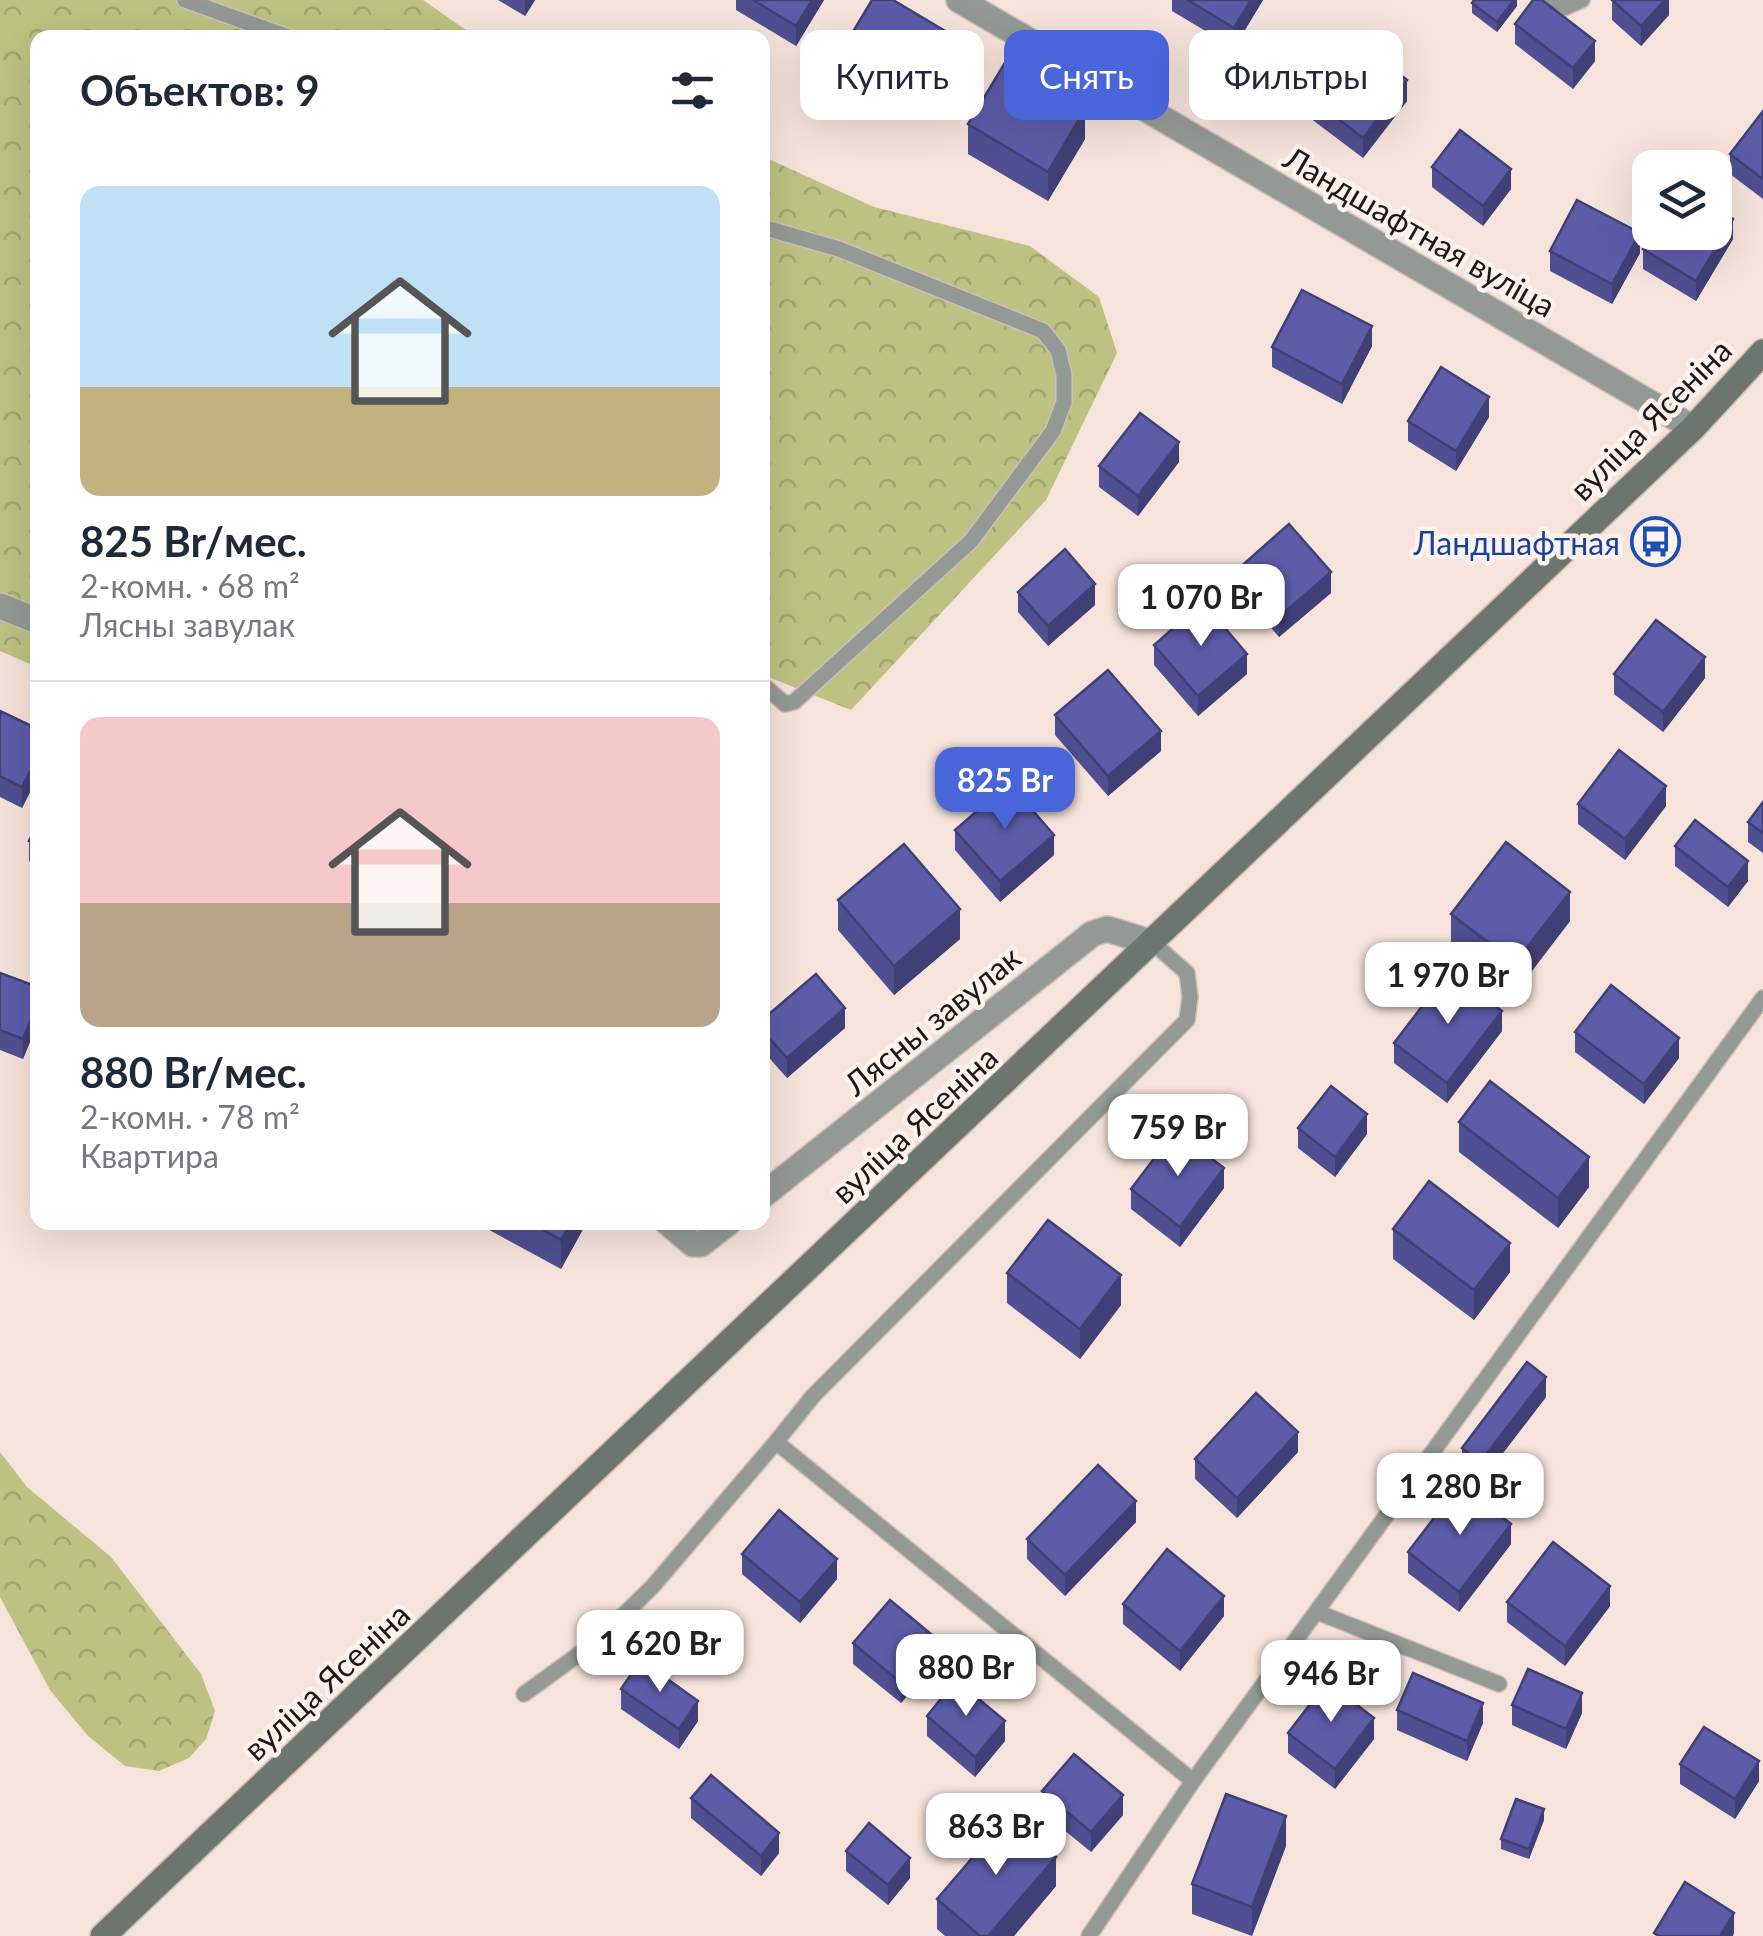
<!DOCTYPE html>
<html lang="ru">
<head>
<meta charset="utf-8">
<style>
  body { margin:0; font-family:Lato,sans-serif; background:#f2f2f3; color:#1f2937; height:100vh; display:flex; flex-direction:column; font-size:38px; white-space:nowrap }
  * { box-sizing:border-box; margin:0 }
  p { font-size:32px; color:#747a83 }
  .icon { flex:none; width:55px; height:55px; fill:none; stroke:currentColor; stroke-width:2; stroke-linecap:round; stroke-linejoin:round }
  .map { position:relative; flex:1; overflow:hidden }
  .sheet { position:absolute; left:30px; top:30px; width:740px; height:1200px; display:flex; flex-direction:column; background:#fff; border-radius:20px; box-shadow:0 10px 40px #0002 }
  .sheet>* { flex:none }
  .top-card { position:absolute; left:800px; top:30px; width:812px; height:90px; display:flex; gap:20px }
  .tools { position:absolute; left:1632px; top:150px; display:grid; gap:20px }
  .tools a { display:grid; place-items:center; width:100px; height:100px; border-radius:20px; background:#fff; box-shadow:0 10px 40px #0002; font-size:50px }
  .price { position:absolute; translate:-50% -85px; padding:0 22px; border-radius:20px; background:#fff; color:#222; font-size:32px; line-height:65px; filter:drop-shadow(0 2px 5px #0008) }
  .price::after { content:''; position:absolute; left:50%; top:60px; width:30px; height:22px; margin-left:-15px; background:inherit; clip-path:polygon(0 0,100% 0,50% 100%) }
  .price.current { background:#4865d9; color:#fff }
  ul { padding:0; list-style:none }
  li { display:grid; align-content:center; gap:20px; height:530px; padding:0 50px }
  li+li { border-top:2px solid #e0e1e3 }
  li span { display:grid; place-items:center; height:310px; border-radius:20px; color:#555 }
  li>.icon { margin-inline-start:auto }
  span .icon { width:180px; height:180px; fill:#fffc; stroke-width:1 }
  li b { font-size:42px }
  h2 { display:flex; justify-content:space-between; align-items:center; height:120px; padding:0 50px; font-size:42px }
  .tag { padding:0 35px; border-radius:20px; background:#fff; box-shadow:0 10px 40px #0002; font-size:35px; line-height:90px }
  .tag.current { background:#4865d9; color:#fff }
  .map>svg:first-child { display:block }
  .forest { fill:url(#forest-crowns) }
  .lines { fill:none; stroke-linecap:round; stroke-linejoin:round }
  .lane-casing { stroke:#cfbeb7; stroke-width:18 }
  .street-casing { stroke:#cfbeb7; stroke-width:28 }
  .secondary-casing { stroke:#cfbeb7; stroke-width:28 }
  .lane { stroke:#939a95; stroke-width:15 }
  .street { stroke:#939a95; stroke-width:25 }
  .secondary { stroke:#6c756e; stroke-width:25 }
  .wall { fill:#504f91 }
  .shaded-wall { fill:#414076 }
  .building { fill:#5d5ca9; stroke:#414076; stroke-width:2.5 }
  .labels { text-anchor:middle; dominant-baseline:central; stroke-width:9; stroke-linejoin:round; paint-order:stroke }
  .street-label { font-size:32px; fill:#1e1715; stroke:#fdf2ed }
  .transit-label { font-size:32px; fill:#164399; stroke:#fdf2ed; text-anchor:end }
</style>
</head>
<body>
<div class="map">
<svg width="1763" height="1936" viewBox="0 0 1763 1936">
  <defs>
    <pattern id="forest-crowns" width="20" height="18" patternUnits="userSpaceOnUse" patternTransform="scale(2.5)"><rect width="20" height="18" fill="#bdc282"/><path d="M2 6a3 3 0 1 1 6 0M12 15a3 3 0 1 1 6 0" fill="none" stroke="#a2a66f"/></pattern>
  </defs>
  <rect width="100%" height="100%" fill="#f6e3db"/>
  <path class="forest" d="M0,0H423L476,37L38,38L37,667L0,651Z
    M762,156L874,207L1030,246L1099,297L1117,353L1046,500L851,710L763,675Z
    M0,1452L27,1487L111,1557L201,1674L215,1711L206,1739L189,1758L159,1771L125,1766L88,1736L50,1690L0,1597Z"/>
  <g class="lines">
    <defs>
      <path id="lane" d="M185,0L291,38
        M1551,0L1564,8L1582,0
        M762,227L839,249L1043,331L1058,350L1064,375V402L1053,431L971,541L794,702L785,704L762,684
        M1153,943L1187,973L1190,997L1187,1020L813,1396L776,1442L1193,1781L1763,998
        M1317,1612L1499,1684
        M524,1694L597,1641L653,1586L776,1442
        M1089,1936L1193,1781"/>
      <path id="street" d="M959,0L1693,428
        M0,606L38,621
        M762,1196L1092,934L1107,929L1153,943
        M667,1222L693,1244H701L729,1222"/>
      <path id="secondary" d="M103,1936L1693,428L1763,352"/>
    </defs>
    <use href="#lane" class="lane-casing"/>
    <use href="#street" class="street-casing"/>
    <use href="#secondary" class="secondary-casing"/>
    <use href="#lane" class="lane"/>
    <use href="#street" class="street"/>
    <use href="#secondary" class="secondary"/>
  </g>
  <path class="wall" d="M498,0H535L525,16Z
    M736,0H824L796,46L736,10Z
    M1172,0H1263L1234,48L1172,11Z
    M1517,0V6L1497,32L1472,13V3Z
    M1612,0H1669V15L1641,46L1612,20Z
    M1515,24L1595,61L1573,89L1515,44Z
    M842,50L945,51L909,111L842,70Z
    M1306,94L1407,101L1363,158L1306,115Z
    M1763,111V199L1730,174V154Z
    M968,124L1085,139L1048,201L968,154Z
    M1432,167L1511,189L1483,226L1432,187Z
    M1733,239L1696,301L1643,269V249Z
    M1550,251L1640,253L1612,304L1550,271Z
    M1372,346L1342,404L1272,367V347Z
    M1489,417L1456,471L1408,441V421Z
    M1179,462L1138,516L1099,487V466Z
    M1238,569L1331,593L1279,637L1238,589Z
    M1018,592L1095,605L1048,646L1018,612Z
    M1154,645L1247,674L1198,716L1154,665Z
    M1614,674L1705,678L1663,732L1614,694Z
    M0,711L38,729V776L22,808L0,797Z
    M1055,715L1161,751L1108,796L1055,735Z
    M1763,802V853L1748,842V822Z
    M1578,804L1666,806L1625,860L1578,824Z
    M38,823V865L29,861V841Z
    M955,830L1054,855L1000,902L955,850Z
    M1675,846L1748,881L1728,907L1675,866Z
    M838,900L960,939L894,995L838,930Z
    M1451,914L1570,921L1515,993L1451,943Z
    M0,973L38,987V1022L23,1059L0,1050Z
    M762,1020L845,1028L787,1078L762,1050Z
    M1502,1031L1447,1103L1394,1063V1043Z
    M1575,1032L1679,1058L1644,1104L1575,1052Z
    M1459,1122L1589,1187L1558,1228L1459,1152Z
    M1298,1128L1367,1134L1335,1177L1298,1148Z
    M1224,1188L1180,1247L1131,1209V1189Z
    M480,1222H587L561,1269L480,1225Z
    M1393,1229L1510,1272L1474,1320L1393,1259Z
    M1007,1273L1121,1305L1080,1359L1007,1303Z
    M1546,1397L1480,1483L1462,1468V1448Z
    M1298,1452L1237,1518L1195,1479V1459Z
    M1136,1522L1065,1596L1027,1559V1539Z
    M1511,1544L1459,1612L1408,1573V1552Z
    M742,1554L837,1579L800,1623L742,1574Z
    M1507,1602L1610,1606L1565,1666L1507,1622Z
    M1123,1604L1224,1616L1180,1671L1123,1624Z
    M853,1643L938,1660L901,1703L853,1664Z
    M621,1689L698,1721L679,1749L621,1709Z
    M1512,1705L1582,1713L1566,1749L1512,1725Z
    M1397,1710L1483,1723L1467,1761L1397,1730Z
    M927,1716L1005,1741L975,1777L927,1736Z
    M1288,1733L1374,1739L1335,1789L1288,1753Z
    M1680,1764L1759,1781L1735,1819L1680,1784Z
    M1042,1791L1123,1815L1091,1852L1042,1812Z
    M691,1798L779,1853L761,1876L691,1818Z
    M1544,1820L1529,1859L1501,1849V1839Z
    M1286,1846L1252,1936L1192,1914V1884Z
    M846,1851L910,1878L888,1905L846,1871Z
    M1056,1886L1014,1936H945L937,1929V1899Z"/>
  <path class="shaded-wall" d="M525,0H535L525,16Z
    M812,0H824L796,46V26Z
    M1251,0H1263L1234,48V28Z
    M1514,0H1517V6L1497,32V22Z
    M1665,0H1669V15L1641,46V26Z
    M945,31V51L909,111V91Z
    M1595,41V61L1573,89V68Z
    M1407,80V101L1363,158V138Z
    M1085,109V139L1048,201V172Z
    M1511,169V189L1483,226V206Z
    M1733,219V239L1696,301V281Z
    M1640,233V253L1612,304V284Z
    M1372,326V346L1342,404V384Z
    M1489,397V417L1456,471V451Z
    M1179,442V462L1138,516V496Z
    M1331,572V593L1279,637V617Z
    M1095,584V605L1048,646V626Z
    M1247,654V674L1198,716V696Z
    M1705,657V678L1663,732V712Z
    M765,702V722L762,725V705Z
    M1161,731V751L1108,796V776Z
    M38,756V776L22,808V787Z
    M1666,786V806L1625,860V839Z
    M1054,835V855L1000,902V881Z
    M1748,861V881L1728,907V887Z
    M1570,892V921L1515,993V963Z
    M960,909V939L894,995V966Z
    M38,1002V1022L23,1059V1039Z
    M845,1008V1028L787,1078V1058Z
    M1502,1011V1031L1447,1103V1083Z
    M1679,1038V1058L1644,1104V1084Z
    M1367,1114V1134L1335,1177V1157Z
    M1589,1157V1187L1558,1228V1198Z
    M1224,1168V1188L1180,1247V1227Z
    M571,1222H587L561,1269V1240Z
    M1510,1243V1272L1474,1320V1290Z
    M1121,1275V1305L1080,1359V1329Z
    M1546,1377V1397L1480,1483V1462Z
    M1298,1432V1452L1237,1518V1498Z
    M1136,1501V1522L1065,1596V1575Z
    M1511,1524V1544L1459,1612V1592Z
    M837,1559V1579L800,1623V1602Z
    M1610,1586V1606L1565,1666V1646Z
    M1224,1596V1616L1180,1671V1651Z
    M938,1640V1660L901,1703V1683Z
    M1582,1693V1713L1566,1749V1729Z
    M698,1701V1721L679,1749V1729Z
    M1483,1703V1723L1467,1761V1741Z
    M1374,1718V1739L1335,1789V1769Z
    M1005,1721V1741L975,1777V1757Z
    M1759,1761V1781L1735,1819V1799Z
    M1123,1795V1815L1091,1852V1832Z
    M1544,1809V1820L1529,1859V1849Z
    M1286,1816V1846L1252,1936V1907Z
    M779,1833V1853L761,1876V1856Z
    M1056,1857V1886L1014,1936H988Z
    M910,1858V1878L888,1905V1885Z
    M1734,1913V1933L1733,1936H1720Z"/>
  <path class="building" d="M753,0H812L796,26Z
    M872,0H893L945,31L909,91L842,50Z
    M1188,0H1251L1234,28Z
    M1474,0H1514L1497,22L1472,3Z
    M1533,0H1542L1595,41L1573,68L1515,24Z
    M1612,0H1665L1641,26Z
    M1350,36L1407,80L1363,138L1306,94Z
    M1006,61L1085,109L1048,172L968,124Z
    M1763,111V179L1730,154Z
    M1460,130L1511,169L1483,206L1432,167Z
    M1577,200L1640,233L1612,284L1550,251Z
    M1715,208L1733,219L1696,281L1643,249L1654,232H1715Z
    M1302,290L1372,326L1342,384L1272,347Z
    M1441,367L1489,397L1456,451L1408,421Z
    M1140,413L1179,442L1138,496L1099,466Z
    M1289,524L1331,572L1279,617L1238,569Z
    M1065,549L1095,584L1048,626L1018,592Z
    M1203,602L1247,654L1198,696L1154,645Z
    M1656,620L1705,657L1663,712L1614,674Z
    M1108,670L1161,731L1108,776L1055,715Z
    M0,711L38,729V756L22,787L0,776Z
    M1619,750L1666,786L1625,839L1578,804Z
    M1009,783L1054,835L1000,881L955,830Z
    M1763,802V833L1748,822Z
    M1695,820L1748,861L1728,887L1675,846Z
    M38,823V845L29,841Z
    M1506,842L1570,892L1515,963L1451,914Z
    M904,844L960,909L894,966L838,900Z
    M1449,971L1502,1011L1447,1083L1394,1043Z
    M0,973L38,987V1002L23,1039L0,1030Z
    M816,974L845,1008L787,1058L762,1030V1020Z
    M1611,985L1679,1038L1644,1084L1575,1032Z
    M1490,1081L1589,1157L1558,1198L1459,1122Z
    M1331,1086L1367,1114L1335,1157L1298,1128Z
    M1175,1131L1224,1168L1180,1227L1131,1189Z
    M1429,1181L1510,1243L1474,1290L1393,1229Z
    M1048,1220L1121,1275L1080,1329L1007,1273Z
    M530,1222H571L561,1240Z
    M1527,1362L1546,1377L1480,1462L1462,1448Z
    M1256,1393L1298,1432L1237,1498L1195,1459Z
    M1098,1465L1136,1501L1065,1575L1027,1539Z
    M1460,1484L1511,1524L1459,1592L1408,1552Z
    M779,1510L837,1559L800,1602L742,1554Z
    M1553,1542L1610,1586L1565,1646L1507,1602Z
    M1167,1549L1224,1596L1180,1651L1123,1604Z
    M890,1600L938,1640L901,1683L853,1643Z
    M641,1660L698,1701L679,1729L621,1689Z
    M1528,1669L1582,1693L1566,1729L1512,1705Z
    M1413,1673L1483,1703L1467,1741L1397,1710Z
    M956,1680L1005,1721L975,1757L927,1716Z
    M1327,1682L1374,1718L1335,1769L1288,1733Z
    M1704,1727L1759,1761L1735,1799L1680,1764Z
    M1074,1754L1123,1795L1091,1832L1042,1791Z
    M711,1775L779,1833L761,1856L691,1798Z
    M1226,1794L1286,1816L1252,1907L1192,1884Z
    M1516,1799L1544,1809L1529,1849L1501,1839Z
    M1008,1816L1056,1857L988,1936H980L937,1899Z
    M869,1823L910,1858L888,1885L846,1851Z
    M1685,1882L1734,1913L1720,1936H1659L1654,1933Z"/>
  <defs>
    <symbol id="bus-ring" viewBox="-11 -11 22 22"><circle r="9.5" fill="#fdf2ed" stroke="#1a4fb4" stroke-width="1.5"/><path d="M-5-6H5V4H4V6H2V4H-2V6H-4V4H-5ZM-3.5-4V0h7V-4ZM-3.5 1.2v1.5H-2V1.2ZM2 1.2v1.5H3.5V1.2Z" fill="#1a4fb4"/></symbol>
  </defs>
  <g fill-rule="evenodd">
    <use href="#bus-ring" x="1628" y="514" width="55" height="55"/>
  </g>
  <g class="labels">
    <g class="street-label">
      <text transform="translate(1420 231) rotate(30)">Ландшафтная вуліца</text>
      <text transform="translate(1650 419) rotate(-45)">вуліца Ясеніна</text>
      <text transform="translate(932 1020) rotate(-39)">Лясны завулак</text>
      <text transform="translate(914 1124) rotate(-43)">вуліца Ясеніна</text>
      <text transform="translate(326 1681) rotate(-43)">вуліца Ясеніна</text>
    </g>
    <g class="transit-label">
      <text x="1620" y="542">Ландшафтная</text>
    </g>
  </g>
</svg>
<div class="tools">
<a><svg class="icon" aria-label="layers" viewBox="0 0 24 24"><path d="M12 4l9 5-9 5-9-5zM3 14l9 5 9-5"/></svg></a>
</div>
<b class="price" style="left:1201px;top:649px">1 070 Br</b>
<b class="price current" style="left:1005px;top:832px">825 Br</b>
<b class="price" style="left:1448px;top:1027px">1 970 Br</b>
<b class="price" style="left:1178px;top:1179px">759 Br</b>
<b class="price" style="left:1460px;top:1538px">1 280 Br</b>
<b class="price" style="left:660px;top:1695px">1 620 Br</b>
<b class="price" style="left:966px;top:1719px">880 Br</b>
<b class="price" style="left:1331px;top:1725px">946 Br</b>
<b class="price" style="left:996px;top:1878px">863 Br</b>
<div class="top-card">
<a class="tag">Купить</a>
<a class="tag current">Снять</a>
<a class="tag">Фильтры</a>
</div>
<section class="sheet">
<h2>Объектов: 9<svg class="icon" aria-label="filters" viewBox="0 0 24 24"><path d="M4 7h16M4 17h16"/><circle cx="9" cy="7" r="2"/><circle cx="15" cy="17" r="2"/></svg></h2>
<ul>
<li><span style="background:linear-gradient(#bfe0f5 65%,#c2b280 0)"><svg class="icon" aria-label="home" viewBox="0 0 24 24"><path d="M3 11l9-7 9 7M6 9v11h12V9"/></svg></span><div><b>825 Br/мес.</b><p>2-комн. · 68 m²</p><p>Лясны завулак</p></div></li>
<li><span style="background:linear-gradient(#f6c9c9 60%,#b9a48a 0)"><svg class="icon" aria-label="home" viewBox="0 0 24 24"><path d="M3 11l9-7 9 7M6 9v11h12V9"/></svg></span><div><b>880 Br/мес.</b><p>2-комн. · 78 m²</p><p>Квартира</p></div></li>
</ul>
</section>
</div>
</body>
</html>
